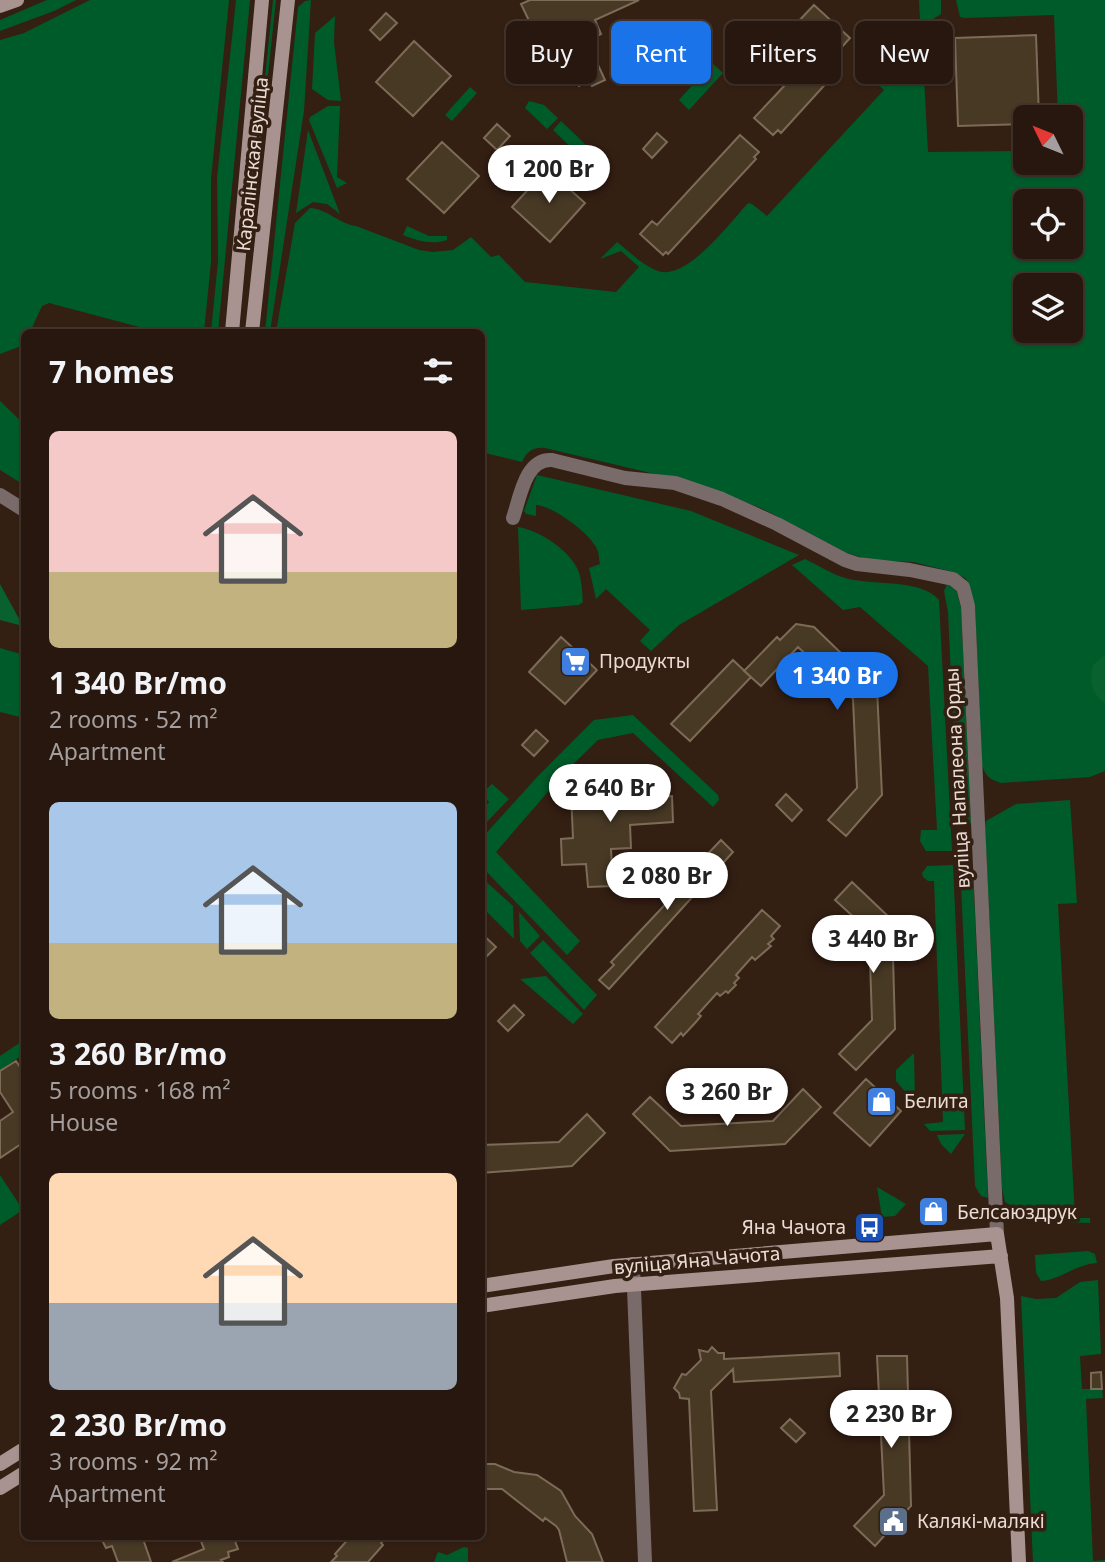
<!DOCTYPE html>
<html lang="en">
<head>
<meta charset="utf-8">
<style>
  body { margin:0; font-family:"Noto Sans",sans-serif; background:#2f2017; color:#f1f3f6; height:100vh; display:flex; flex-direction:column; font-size:26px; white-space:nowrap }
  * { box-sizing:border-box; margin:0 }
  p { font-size:23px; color:#a49f9e }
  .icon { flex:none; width:38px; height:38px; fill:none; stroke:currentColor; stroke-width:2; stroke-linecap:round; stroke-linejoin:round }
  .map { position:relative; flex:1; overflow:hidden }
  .drawer { position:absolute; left:21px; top:329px; width:464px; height:1211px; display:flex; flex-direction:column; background:#27170e; border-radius:10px; box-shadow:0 2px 5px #0004,0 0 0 2px #43362e }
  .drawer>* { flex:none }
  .guide { position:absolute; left:506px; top:21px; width:494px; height:63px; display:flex; gap:14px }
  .needle { width:46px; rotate:313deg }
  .controls { position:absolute; left:1013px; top:105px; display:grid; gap:14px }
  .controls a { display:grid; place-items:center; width:70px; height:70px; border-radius:10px; background:#27170e; box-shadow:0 2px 5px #0004,0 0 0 2px #43362e; font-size:35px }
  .price { position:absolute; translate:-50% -60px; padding:0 16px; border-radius:24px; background:#fff; color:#222; font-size:23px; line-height:46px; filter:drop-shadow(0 2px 4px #0008) }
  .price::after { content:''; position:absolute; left:50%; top:42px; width:21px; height:16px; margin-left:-10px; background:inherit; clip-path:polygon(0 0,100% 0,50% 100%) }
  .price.selected { background:#1a73e8; color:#fff }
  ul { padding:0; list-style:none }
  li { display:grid; align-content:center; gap:14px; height:371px; padding:0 28px }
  li span { display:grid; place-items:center; height:217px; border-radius:10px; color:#555 }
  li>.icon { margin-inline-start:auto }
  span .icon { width:126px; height:126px; fill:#fffc; stroke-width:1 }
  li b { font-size:30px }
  h2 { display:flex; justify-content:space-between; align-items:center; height:84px; padding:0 28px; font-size:30px }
  .tag { padding:0 24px; border-radius:10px; background:#27170e; box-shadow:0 2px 5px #0004,0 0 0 2px #43362e; font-size:24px; line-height:63px }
  .tag.selected { background:#1a73e8; color:#fff }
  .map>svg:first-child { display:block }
  .green { fill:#005b2a; fill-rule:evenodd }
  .forest { fill:#0a6130 }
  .building { fill:#483925; stroke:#7c6b56; stroke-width:2 }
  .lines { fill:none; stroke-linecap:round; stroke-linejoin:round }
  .minor { stroke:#786b69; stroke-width:14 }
  .secondary { stroke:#a89390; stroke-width:14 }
  .labels { text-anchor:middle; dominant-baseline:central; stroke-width:7; stroke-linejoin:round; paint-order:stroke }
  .street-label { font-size:19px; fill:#eadcd4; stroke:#341f13 }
  .poi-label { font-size:19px; fill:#eadcd4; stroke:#341f13; text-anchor:start }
</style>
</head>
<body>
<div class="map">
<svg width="1105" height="1562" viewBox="0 0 1105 1562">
  <rect width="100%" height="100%" fill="#341f13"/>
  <path class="green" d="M47,0H76L54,11L0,31V20Z
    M90,0H229L211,179V262L204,332H158L49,303L42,306L30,332H24V345L0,354V40L24,33Z
    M236,0H250L218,332H211L218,261L217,178Z
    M273,0H276L256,187L254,185Z
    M311,0L304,111L270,332H265L298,7L305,1Z
    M919,0H941V14L933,19L920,21Z
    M956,0H1105V771L1090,777L1001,783C991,780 985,776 982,765L975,608L969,584L965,578L953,572L913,562L871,560L847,553L763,509L716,491L676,479L545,448C534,447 527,451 522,462L481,452V332H276L295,223L310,208C327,209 340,224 356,226L419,250L433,252L453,250L471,237L491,257L499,255L525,282L616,292L639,267L621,251L600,259L617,242C629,251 646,269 662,272C690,276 730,223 748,203L752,204L767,216L884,90L874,81L903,42L922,40L928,152L1025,151L1026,163H1071V117H1058L1054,15L964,18L960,17ZM1026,201H1071V247H1026ZM1026,285H1071V331H1026Z
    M335,16L334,42L341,101L328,100L312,89L315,33Z
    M712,63L723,73L689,110L679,100Z
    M470,87L477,93L452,121L445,115Z
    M529,101L544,105L558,118L547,129L525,108Z
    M328,106H340L337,177L347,183L337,188L309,120L310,117Z
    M561,121L587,146L588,153L583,159L553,130Z
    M308,130L340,214L327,204L313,202L296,213Z
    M407,226L429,236H447V240C433,245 417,241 403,235Z
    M0,401L24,424V485L0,470Z
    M537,475L691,511L799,555L679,625L651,651L640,641L650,630L606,589L596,599L589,568L600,564C599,559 599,552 596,547C588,532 553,506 536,505V516L526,514L524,511Z
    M518,527C538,530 568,549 577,568C582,578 582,591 583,602L579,605L521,610Z
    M805,559C818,565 831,574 845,578C871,586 921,578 939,600L952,851H926L920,841L921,830H937L928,666L860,607L843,610L792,565Z
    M947,584L956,590L961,607L971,823L958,828L948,612L944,591Z
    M0,648L24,655V718L0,712Z
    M633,715L718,795L719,800L713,807L633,733L598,740L566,771L496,852L580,941L567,955L481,866V839L538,776L594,720Z
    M492,784L509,799L481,828V811L489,802L481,794Z
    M1070,800L1077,903L1058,904L1075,1218H1090V1223L1037,1221L1005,1202L1002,1188L985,827L986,821L1016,804Z
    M960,864L969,866L973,872L988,1198L981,1196L975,1186Z
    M953,865L965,1130L930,1131L924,1124L943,1122L934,881H928L923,877L922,873L927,866Z
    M481,877L513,906L514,939L481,906Z
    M519,912L540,936L527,949L520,941Z
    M543,940L597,995L584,1010L530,953Z
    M546,976L583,1014L573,1024L520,979Z
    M24,1040V1054L0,1070V1056Z
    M914,1053L915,1103L896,1081V1070Z
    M965,1134L951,1154L941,1144L937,1135Z
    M0,1175L23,1210L0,1225Z
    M877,1187L906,1204L895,1216L882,1217Z
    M1088,1251L1095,1254L1097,1263C1073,1265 1063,1279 1041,1281L1036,1273L1035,1255Z
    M1098,1280L1101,1354L1080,1356L1082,1389H1102L1103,1398L1086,1399L1093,1561L1105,1560V1562H1033L1021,1296L1036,1299L1056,1298L1080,1282Z
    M464,1547L468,1548V1562H434L438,1552L447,1555Z"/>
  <path class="forest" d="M0,584L23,626L0,620Z
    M1105,655V703C1090,692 1090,682 1093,665Z"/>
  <path class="building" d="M530,0H639L595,20L601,34L587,41L605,80L592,86L589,81L579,86L569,65L540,78L529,54L542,48L521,4Z
    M814,5L850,38L831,59L834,62L830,67L833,70L828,75L831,78L781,133L778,130L773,135L754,118L819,49L794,26Z
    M386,13L397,23L380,40L370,30Z
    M1036,35L1039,117H1026V124L958,126L955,38Z
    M414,41L451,76L413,116L376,82Z
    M497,124L510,136L497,150L484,138Z
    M657,133L667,142L652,158L643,149Z
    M740,135L759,152L754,157L756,159L668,254L666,252L663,255L640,234L652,221L657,225Z
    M442,142L479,176L444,213L407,179Z
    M547,169L585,203L550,242L512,207Z
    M796,624L814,627L877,688L882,795L846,836L828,820L857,788L853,699L798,647L761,686L744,671L777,637L780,640Z
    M561,637L597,670L565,704L529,672Z
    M733,660L751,677L690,741L671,724Z
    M536,730L548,741L534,756L522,745Z
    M647,771L648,798L672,796L673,822L630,825L631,848L611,849L613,886L588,887L586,864L562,865L561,839L573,838L571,792L619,789L618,773Z
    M786,794L802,810L792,821L776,805Z
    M721,840L733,852L609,989L599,980L614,965L611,962L660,910L684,884L681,882Z
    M852,882L892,920L895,1029L856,1070L839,1054L872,1020L869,931L835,900Z
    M762,910L780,926L771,936L774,939L768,944L771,946L755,960L752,957L736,975L739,978L734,983L736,985L728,993L726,991L720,996L717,993L698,1014L701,1016L695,1023L683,1036L681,1033L672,1043L655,1027Z
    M481,933L496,947L481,962Z
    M514,1005L524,1015L508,1031L498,1021Z
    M16,1061L24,1073V1142L0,1158V1121L13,1112L0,1092V1071Z
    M866,1079L901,1111L870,1146L834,1113Z
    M803,1089L821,1107L785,1144L670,1151L633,1114L650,1097L681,1126L773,1121Z
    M587,1114L605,1133L572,1166L481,1173V1145L559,1142Z
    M712,1347L718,1353H724V1359L839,1353L840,1376L734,1382L733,1369L711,1391L717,1510L694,1511L689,1399L680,1398L679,1393L674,1388L682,1374L686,1375L701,1360L699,1350L708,1352Z
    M877,1356H907L911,1506L875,1546L854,1526L884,1495Z
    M1101,1372L1102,1389H1091V1373Z
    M790,1419L805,1433L796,1442L781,1428Z
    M481,1464H495L514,1472L537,1475L561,1491L575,1516L592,1534L603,1562H567L559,1530L556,1526L545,1518L543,1521L502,1489H481Z
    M100,1536H142L151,1562H118L112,1546L106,1548Z
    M199,1536H233L238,1549L228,1552L229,1557L221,1560L223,1562H172L204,1549Z
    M351,1536H387L381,1543L383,1545L368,1562H331L337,1556L335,1554Z"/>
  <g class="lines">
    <path class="minor" d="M0,495L24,510
      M513,518C520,498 525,458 552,460L625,478L675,483L722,499L777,524L845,560L857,564L910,570L953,579L963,587L968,606L997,1234
      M633,1264L645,1562"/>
    <path class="secondary" d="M0,6L17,0
      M232,332L262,0
      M252,332L288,0
      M481,1286L614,1266L997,1234L1007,1298L1019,1562
      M481,1306L615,1286L1001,1256
      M0,1464L24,1449
      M0,1488L24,1473"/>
  </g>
  <defs>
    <symbol id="supermarket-square" viewBox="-11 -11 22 22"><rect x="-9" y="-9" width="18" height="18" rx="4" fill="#3f7fe0" stroke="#341f13"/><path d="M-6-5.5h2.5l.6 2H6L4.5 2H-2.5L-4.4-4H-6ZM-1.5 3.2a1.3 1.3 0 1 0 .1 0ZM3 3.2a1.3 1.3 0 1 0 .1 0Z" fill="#fff"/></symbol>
    <symbol id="shop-square" viewBox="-11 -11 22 22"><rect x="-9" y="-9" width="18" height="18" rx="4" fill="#3f7fe0" stroke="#341f13"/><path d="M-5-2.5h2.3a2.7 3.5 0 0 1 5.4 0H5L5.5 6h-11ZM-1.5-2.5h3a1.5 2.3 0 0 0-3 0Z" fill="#fff"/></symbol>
    <symbol id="bus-square" viewBox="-11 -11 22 22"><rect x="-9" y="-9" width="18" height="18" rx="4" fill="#1a4fb4" stroke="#341f13"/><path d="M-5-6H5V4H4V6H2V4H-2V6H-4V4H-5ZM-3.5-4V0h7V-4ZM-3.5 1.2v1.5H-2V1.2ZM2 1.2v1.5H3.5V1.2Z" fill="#fff"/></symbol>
    <symbol id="civic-square" viewBox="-11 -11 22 22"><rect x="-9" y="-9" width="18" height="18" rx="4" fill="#5c6f8a" stroke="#341f13"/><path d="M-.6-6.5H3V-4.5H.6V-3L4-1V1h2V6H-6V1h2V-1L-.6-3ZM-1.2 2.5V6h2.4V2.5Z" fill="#fff"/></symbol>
  </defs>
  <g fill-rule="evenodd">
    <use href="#supermarket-square" x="558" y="644" width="35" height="35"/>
    <use href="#shop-square" x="864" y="1084" width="35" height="35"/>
    <use href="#shop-square" x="916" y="1194" width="35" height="35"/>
    <use href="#bus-square" x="852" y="1210" width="35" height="35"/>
    <use href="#civic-square" x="876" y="1504" width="35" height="35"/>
  </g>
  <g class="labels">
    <g class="street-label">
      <text transform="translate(252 164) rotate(-84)">Каралінская вуліца</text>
      <text transform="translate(957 778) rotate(-93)">вуліца Напалеона Орды</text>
      <text transform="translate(697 1260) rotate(-5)">вуліца Яна Чачота</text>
    </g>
    <g class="poi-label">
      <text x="599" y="661">Продукты</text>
      <text x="904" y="1101">Белита</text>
      <text x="957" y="1212">Белсаюздрук</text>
      <text x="846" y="1227" text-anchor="end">Яна Чачота</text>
      <text x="917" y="1521">Калякі-малякі</text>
    </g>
  </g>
</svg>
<div class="controls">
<a><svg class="needle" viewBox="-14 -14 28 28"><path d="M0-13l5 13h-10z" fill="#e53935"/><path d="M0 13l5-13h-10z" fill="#a49f9e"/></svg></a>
<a><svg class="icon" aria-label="locate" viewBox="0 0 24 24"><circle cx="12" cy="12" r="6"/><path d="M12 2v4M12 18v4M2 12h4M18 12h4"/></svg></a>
<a><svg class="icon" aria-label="layers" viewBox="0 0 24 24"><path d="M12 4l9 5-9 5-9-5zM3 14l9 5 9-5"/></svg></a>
</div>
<b class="price" style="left:549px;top:205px">1 200 Br</b>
<b class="price selected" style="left:837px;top:712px">1 340 Br</b>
<b class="price" style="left:610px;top:824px">2 640 Br</b>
<b class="price" style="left:667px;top:912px">2 080 Br</b>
<b class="price" style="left:873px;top:975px">3 440 Br</b>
<b class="price" style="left:727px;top:1128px">3 260 Br</b>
<b class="price" style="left:891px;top:1450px">2 230 Br</b>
<div class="guide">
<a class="tag">Buy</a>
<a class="tag selected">Rent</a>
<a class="tag">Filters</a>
<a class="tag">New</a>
</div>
<section class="drawer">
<h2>7 homes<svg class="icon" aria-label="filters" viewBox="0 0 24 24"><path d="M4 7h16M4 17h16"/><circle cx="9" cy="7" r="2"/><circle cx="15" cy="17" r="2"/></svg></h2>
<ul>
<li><span style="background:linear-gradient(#f6c9c9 65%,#c2b280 0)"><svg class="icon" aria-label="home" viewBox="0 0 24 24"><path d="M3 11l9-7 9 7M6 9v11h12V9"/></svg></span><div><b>1 340 Br/mo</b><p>2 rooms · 52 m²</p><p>Apartment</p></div></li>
<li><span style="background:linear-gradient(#a9c7e8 65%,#c2b280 0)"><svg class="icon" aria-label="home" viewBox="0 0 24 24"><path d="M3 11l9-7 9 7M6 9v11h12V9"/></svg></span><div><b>3 260 Br/mo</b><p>5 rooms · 168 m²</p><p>House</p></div></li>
<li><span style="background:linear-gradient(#ffd9b3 60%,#9aa5b1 0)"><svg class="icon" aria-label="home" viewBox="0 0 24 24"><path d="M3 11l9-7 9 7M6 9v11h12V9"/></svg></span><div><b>2 230 Br/mo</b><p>3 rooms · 92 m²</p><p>Apartment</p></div></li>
</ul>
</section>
</div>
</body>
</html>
